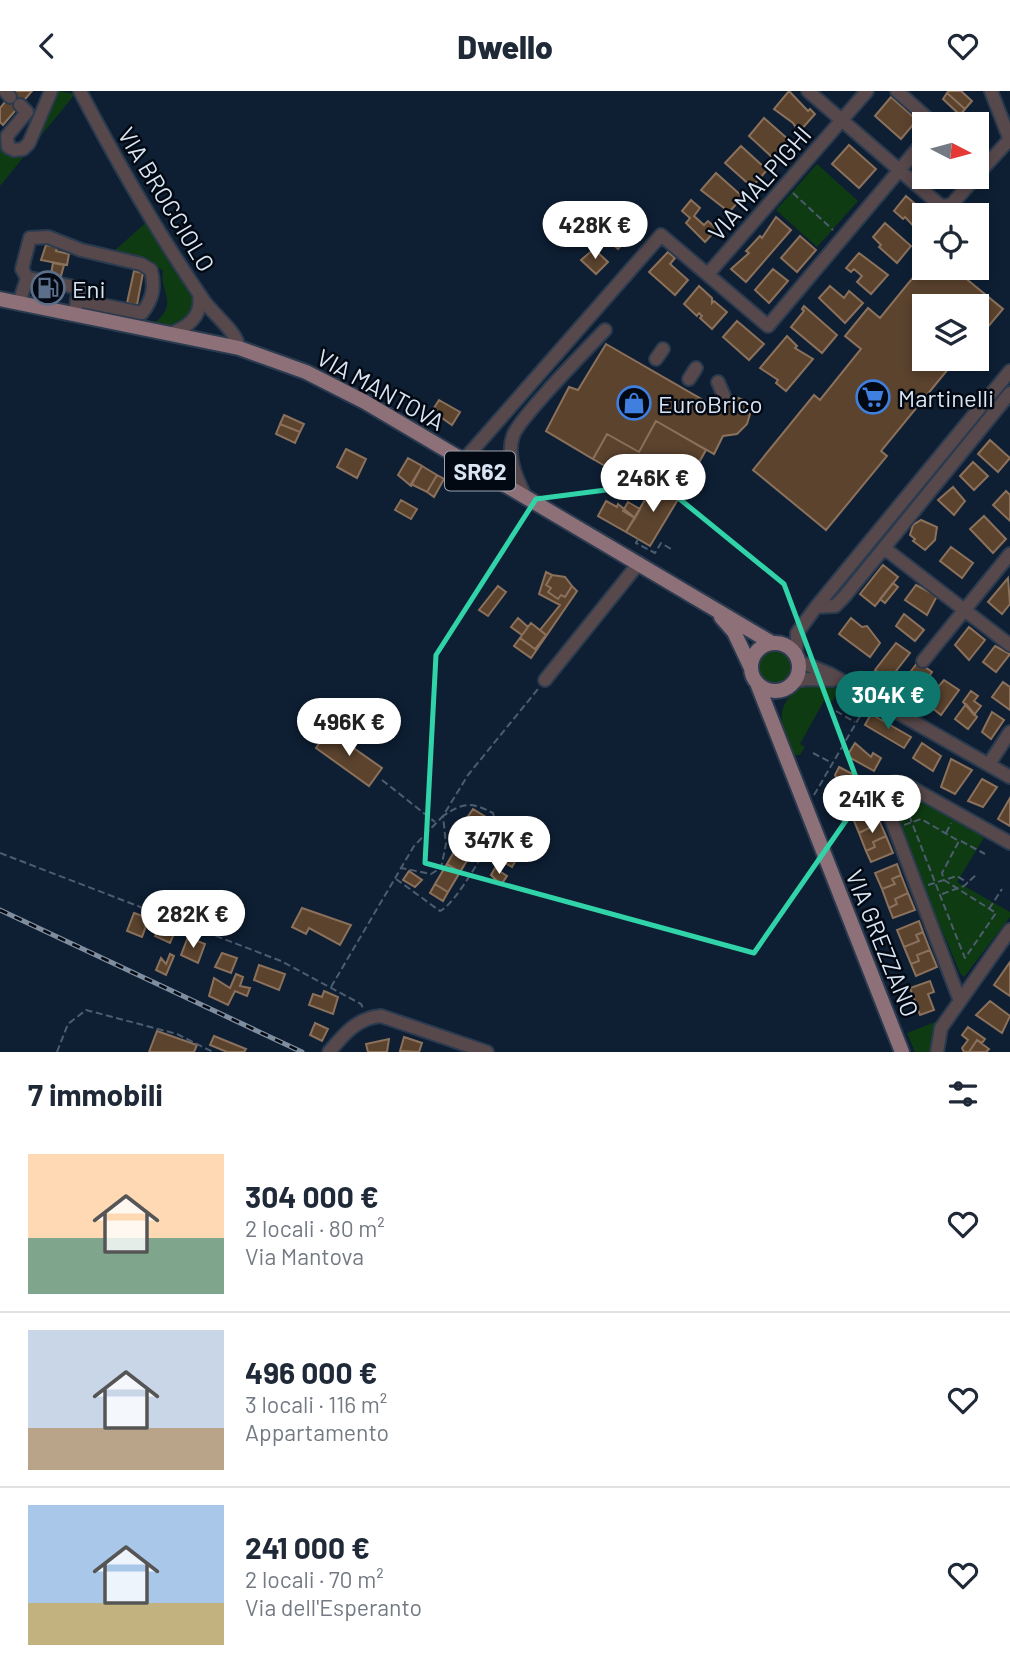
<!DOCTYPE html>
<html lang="it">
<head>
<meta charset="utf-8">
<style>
  body { margin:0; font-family:Barlow,sans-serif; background:#f6f6f7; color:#1f2937; height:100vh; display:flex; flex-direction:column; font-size:26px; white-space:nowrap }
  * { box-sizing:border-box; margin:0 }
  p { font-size:23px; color:#747a83 }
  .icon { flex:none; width:38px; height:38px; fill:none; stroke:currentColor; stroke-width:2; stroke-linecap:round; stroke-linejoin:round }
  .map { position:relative; height:961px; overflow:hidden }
  .panel { display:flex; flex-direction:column; background:#fff; flex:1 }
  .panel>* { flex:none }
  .needle { width:46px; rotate:96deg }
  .fabs { position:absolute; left:912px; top:21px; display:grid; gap:14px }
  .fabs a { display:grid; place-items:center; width:77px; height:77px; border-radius:0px; background:#fff; box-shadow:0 4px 10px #0003; font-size:35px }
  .price { position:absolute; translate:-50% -60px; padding:0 16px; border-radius:24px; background:#fff; color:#222; font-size:23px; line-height:46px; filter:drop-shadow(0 2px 4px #0008) }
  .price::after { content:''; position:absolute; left:50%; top:42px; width:21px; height:16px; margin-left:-10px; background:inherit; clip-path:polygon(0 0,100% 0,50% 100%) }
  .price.on { background:#0f766e; color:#fff }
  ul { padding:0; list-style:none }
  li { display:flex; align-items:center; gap:21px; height:175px; padding:0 28px }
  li+li { border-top:2px solid #e0e1e3 }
  li span { display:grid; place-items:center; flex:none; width:196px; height:140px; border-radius:0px; color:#555 }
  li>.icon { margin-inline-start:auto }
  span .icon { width:84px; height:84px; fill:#fffc; stroke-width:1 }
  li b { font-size:30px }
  h2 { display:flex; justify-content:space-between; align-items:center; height:84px; padding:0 28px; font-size:30px }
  header { display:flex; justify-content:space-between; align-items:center; height:91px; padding:0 28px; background:#fff; font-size:32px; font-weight:800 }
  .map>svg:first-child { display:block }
  .green { fill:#0f3b13 }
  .building { fill:#5b432e; stroke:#8b715b; stroke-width:2 }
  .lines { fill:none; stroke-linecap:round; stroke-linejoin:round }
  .minor-casing { stroke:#2b3b4f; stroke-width:16 }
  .major-casing { stroke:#2b3b4f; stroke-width:18 }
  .path { stroke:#4d5c6f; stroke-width:2; stroke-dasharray:7 3.5; stroke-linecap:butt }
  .minor { stroke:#57484b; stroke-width:12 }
  .major { stroke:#8e7078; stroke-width:14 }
  .rail-casing { stroke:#7f8d9e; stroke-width:5 }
  .rail { stroke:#030912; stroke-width:2.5; stroke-dasharray:8; stroke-linecap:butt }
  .marked { fill:none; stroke:#31d4a9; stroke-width:5; stroke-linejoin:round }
  .labels { text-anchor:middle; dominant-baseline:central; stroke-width:5; stroke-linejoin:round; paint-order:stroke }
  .shield { fill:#030912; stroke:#9aa3b0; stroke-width:2 }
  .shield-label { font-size:23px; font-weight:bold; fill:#dae5f4 }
  .street-label { font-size:24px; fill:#dae5f4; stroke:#030912 }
  .poi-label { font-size:24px; fill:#dae5f4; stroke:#030912; text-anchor:start }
</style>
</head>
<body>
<header><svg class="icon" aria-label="back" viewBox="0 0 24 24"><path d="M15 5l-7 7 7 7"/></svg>Dwello<svg class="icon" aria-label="heart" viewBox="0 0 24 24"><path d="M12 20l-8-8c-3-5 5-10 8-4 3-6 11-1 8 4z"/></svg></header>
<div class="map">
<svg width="1010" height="961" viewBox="0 0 1010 961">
  <rect width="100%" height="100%" fill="#0e1f34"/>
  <path class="green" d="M58,0L75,3L0,95V54L15,65Z
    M817,73L858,110L817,156L776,119Z
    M151,127L195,200L193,223L171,237L86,220L87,216L156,231C179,211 159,200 163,180L145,166L113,161Z
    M757 576a18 18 0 1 1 36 0a18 18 0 1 1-36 0Z
    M804,594L839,597L832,611L825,608L800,653L805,656L800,664H794C781,634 771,615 804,594Z
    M899,698L985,745L957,791L1010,821V826L964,886L960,882L890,716L892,699Z
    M938,930L933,961H915L907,942Z"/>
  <path class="building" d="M14,0H32L3,34L0,31V17Z
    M789,0L808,20L810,18L815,23L799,41L793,32L774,18Z
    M949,0H961L972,10L965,18L947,2Z
    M947,2L965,18L960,24L943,8Z
    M891,6L917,29L901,48L875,25Z
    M973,26L986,37L976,53V33H967Z
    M764,27L789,49L773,67L749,45Z
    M849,54L876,78L859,97L832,73Z
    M741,55L767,79L752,96L725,72Z
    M716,82L743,106L729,121L701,99Z
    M906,105L928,124H924L921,143L905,126L903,128L894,120Z
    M691,109L700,117L694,125L704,134L708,130L717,138L705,151L686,132L690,127L682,120Z
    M776,126L791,139L746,191L731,178L749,162L746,160L760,145L762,147Z
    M613,130L630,145L618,158L601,143Z
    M885,132L911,155L897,172L879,156L881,154L873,146Z
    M800,145L816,159L797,181L781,167Z
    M46,154L57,156L56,160L69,163L67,174L41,169Z
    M594,158L608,171L596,183L581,169Z
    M668,161L675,167L670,173L688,189L675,204L649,181Z
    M859,162L888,184L871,203L857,191L862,185L854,178L851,181L846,177Z
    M53,172L64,174L61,185H57L53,203L42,200L46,182L51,183Z
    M924,173V177H953L1003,218L976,250V215H924V268H968L960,278L953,272L881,360L887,365L826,439L753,379L814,304L820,309L861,258L845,245L868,217L880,227Z
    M773,178L788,190L769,212L755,199Z
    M134,180L143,182L137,214L127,212Z
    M699,195L712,207V212L714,210L727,221L712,238L700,227L702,225L699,222L697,225L684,213Z
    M830,195L844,207L849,200L863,212L845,232L819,207Z
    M804,215L837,244L822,262L791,236L804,220L802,218Z
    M737,230L764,253L749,269L723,246Z
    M787,245L797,255L795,257L813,268L786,300L776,292L778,289L760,277Z
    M606,253L712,314L730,304L744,309L750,323L747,333L737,343L723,345L714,363L656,330L639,361L607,343L593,368L546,340L569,296L578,299Z
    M439,309L460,321L452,334L432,320Z
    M284,324L304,333L300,341L280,333Z
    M656,330L706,359L680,405L656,390L649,401L593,368L607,343L639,361Z
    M280,333L300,341L295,352L276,343Z
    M990,349L1010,367L998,381L978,363Z
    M346,358L366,368L357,387L337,376Z
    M408,367L422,375L411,395L398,384Z
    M973,371L988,385L974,399L960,385Z
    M422,375L437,384L427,401L411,393Z
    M437,384L444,388L434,406L427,401Z
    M656,390L680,405L650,455L626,441Z
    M953,396L965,410L954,424L938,409Z
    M1006,400L1010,404V430L993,414Z
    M401,409L417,418L411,428L395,419Z
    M606,410L617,416L618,413L635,427L626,441L598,425Z
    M628,411L640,418L635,427L623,420Z
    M984,425L1006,448L993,462L970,438Z
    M921,429L937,436L935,449L925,459L913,450L915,448L910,444L913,434Z
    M951,456L973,472L962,487L940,470Z
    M883,474L898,486L875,515L860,503Z
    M546,481L552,484L546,494L551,497L548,501L558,508L561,504L565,506L572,495L577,500L531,567L514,555L520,547L535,558L546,544L540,539L560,514L539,503Z
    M552,484L565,486L572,495L565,506L561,504L558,508L548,501L551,497L546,494Z
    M1008,487L1010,513L1002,523L988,511Z
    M893,492L898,496L885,512L880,508Z
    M916,494L937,505L927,524L905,509Z
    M498,495L506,501L488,525L479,519Z
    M904,523L924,539L915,550L896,535Z
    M518,527L528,536L522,544L511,536Z
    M851,527L862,536L867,535L880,552L870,566L839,543Z
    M531,532L546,544L535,558L520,547Z
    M969,536L985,549L969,569L955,554Z
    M896,552L910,562L889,589L875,579Z
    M995,555L1010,563L996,581L983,571Z
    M918,571L932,581L915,605L900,594Z
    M944,589L959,599L941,624L925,611Z
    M1003,591L1010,596V619L992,606Z
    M971,600L978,605L974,610L981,615L974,624L963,611Z
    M966,613L977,626L968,638L955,628Z
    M992,621L1004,629L991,648L982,641Z
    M871,623L911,646L904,657L865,634Z
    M328,639L382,677L369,695L316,657Z
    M855,652L871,666L873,662L881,667L874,680L847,665Z
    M922,652L941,665L933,680L913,667Z
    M951,668L972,679L955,703L941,696Z
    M839,676L858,686L859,691L864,689L871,704L848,714L835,684Z
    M982,688L997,696L983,716L968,710Z
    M1010,707V735L998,728Z
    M874,716L878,727L871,730L873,735L859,742L852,725Z
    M473,718L491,729L480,748L466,740L461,750L454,746Z
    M878,727L886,745L873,751L875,756L866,760L859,742L873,735L871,730Z
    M510,732L531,744L512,776L491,764Z
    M466,740L480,748L460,781L447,773Z
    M886,745L893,762L871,771L866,760L875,756L873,751Z
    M447,773L460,781L448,801L435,793Z
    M897,773L901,784L892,788L895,793L882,798L875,782Z
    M495,777L507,785L501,794L491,784Z
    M409,780L422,789L415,796L403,789Z
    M901,784L908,802L895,808L897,813L889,817L882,798L895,793L892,788Z
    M435,793L448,801L443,810L430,802Z
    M908,802L915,819L893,827L889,817L897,813L895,808Z
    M302,817L351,834L340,854L309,837L306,843L292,836Z
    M134,822L149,827L142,846L127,840Z
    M919,830L923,841L916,844L919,850L904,856L897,839Z
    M162,832L176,838L170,852L155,845Z
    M923,841L930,859L917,864L919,870L911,873L904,856L919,850L916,844Z
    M188,846L205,853L198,872L181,864Z
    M930,859L937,876L916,885L911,873L919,870L917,864Z
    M222,862L237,867L231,882L215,876Z
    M170,863L174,865L166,884L156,879L161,867L166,873Z
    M1010,871V905L994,894Z
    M259,874L285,883L279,899L254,889Z
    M236,883L243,886L240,895L250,897L247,905L235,900L228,914L209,905L214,887L230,897Z
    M930,890L934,901L928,903L934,919L920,924L910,897Z
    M324,900L338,906L333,923L309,914L313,903L322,906Z
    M990,910L1010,925L1002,942L976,924Z
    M315,932L328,938L322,950L310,944Z
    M968,936L985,948L982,952L977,949L969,961H964L962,957L968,949L962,944Z
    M157,940L197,954L194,961H149Z
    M214,945L246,958L244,961H227L210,954Z
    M404,946L422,952L419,961L400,960Z
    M389,948L387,961H368L366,953Z
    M977,949L989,958L986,961H969Z"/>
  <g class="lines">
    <defs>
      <path id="minor" d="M5,0L10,6
        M80,0C117,71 159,144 204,210C214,224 237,241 239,257
        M808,0L941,115L951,114L976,86
        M897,0L934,33
        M991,0L1010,49
        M20,14L27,21L7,45L8,56L14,59L23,58L29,52L51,0
        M976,85L1010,48
        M708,183L867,0
        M27,187L22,178L30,147L48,146L81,159L141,173L151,179C155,196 153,208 142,222L77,209
        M55,192L79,197L76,216
        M19,212L27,187L45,190
        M169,243C187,237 203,225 199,204
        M656,268L663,258
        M689,288L696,277
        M718,291L724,305
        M463,370L661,144L768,235L924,50
        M526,407C517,388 506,366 513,345C518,328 588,257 605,239
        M884,457L1010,554
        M816,516L835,515L844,506L1010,302
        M796,564L797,542L816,516L1010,280
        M798,570L830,583L1010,686
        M923,570L1010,463
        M545,589L639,472
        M793,591L807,588L833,589
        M989,673L1010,641
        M960,910L882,704L895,691L905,693L1010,752
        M329,961C344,943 357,927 381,925L487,961
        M937,961L941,937L1010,839"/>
      <path id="major" d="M0,208L239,257L306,281L365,311L772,552
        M721,526L734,541L751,577
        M751 576a24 24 0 1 1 48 0a24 24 0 1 1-48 0Z
        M757,592L902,961"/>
    </defs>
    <use href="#minor" class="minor-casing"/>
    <use href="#major" class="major-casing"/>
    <path class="path" d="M793,102L833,139
      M638,448L636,452L655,462L661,452L671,458
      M836,620L855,631
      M813,662L832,672
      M382,689L435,731
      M814,704L866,615
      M904,734L921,728L959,750L942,782L944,789L996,822L965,867C944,815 924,763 904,711L906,708
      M946,742L951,732
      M961,750L985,763
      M0,762L281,870L361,913L364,919
      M396,788L440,820C456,813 488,755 497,737L493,722C472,711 463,711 443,725L446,753L441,777L431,783L401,777
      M928,794L957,785L968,792
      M942,803L964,795L977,783
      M989,818L1002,798
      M331,896L414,755L443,725L468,684L538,598
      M57,961L68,933L86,919L177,943L213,961"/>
    <use href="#minor" class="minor"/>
    <use href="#major" class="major"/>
    <defs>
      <path id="rail" d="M0,819L302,961"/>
    </defs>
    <use href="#rail" class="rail-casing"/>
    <use href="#rail" class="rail"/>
  </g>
  <path class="marked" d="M660,392L784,493L863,705L754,862L425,772L436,564L536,408Z"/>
  <defs>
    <symbol id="fuel-ring" viewBox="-11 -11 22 22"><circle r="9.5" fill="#030912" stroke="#5c6f8a" stroke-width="1.5"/><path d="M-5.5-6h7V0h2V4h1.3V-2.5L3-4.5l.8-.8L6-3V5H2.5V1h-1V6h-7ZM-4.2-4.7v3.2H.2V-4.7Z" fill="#5c6f8a"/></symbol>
    <symbol id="supermarket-ring" viewBox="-11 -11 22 22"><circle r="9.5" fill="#030912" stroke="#3f7fe0" stroke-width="1.5"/><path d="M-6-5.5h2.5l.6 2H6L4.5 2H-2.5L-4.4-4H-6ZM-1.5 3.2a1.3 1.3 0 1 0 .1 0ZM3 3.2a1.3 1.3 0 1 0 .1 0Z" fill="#3f7fe0"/></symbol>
    <symbol id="shop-ring" viewBox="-11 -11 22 22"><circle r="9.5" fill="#030912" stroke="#3f7fe0" stroke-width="1.5"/><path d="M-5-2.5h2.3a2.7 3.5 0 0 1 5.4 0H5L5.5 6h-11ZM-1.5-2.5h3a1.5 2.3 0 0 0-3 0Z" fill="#3f7fe0"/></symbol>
  </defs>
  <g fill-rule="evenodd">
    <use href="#fuel-ring" x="29" y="178" width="38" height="38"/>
    <use href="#supermarket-ring" x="854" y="287" width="38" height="38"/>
    <use href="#shop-ring" x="615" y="293" width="38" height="38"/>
  </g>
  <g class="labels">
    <rect class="shield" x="445" y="360.5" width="70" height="39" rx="5"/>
    <g class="shield-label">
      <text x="480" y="380">SR62</text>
    </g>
    <g class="street-label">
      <text transform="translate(759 92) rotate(-49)">VIA MALPIGHI</text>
      <text transform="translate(167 108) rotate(59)">VIA BROCCIOLO</text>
      <text transform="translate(381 298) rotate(29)">VIA MANTOVA</text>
      <text transform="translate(883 852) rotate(68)">VIA GREZZANO</text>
    </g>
    <g class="poi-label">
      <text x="72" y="197">Eni</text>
      <text x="898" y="306">Martinelli</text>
      <text x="658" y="312">EuroBrico</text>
    </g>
  </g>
</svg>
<div class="fabs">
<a><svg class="needle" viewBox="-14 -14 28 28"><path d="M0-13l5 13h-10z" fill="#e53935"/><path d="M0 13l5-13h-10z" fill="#747a83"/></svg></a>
<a><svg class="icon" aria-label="locate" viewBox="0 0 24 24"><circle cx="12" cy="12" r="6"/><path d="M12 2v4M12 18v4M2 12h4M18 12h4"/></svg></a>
<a><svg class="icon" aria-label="layers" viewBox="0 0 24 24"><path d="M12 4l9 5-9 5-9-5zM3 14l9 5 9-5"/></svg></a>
</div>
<b class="price" style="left:595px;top:170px">428K €</b>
<b class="price" style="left:653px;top:423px">246K €</b>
<b class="price on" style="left:888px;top:640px">304K €</b>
<b class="price" style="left:349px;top:667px">496K €</b>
<b class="price" style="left:872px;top:744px">241K €</b>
<b class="price" style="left:499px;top:785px">347K €</b>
<b class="price" style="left:193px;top:859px">282K €</b>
</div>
<section class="panel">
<h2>7 immobili<svg class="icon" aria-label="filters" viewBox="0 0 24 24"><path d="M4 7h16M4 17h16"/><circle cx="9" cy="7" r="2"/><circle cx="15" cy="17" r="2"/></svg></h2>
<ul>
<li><span style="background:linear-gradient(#ffd9b3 60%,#7fa58c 0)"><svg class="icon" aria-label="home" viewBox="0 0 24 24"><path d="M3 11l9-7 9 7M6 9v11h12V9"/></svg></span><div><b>304 000 €</b><p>2 locali · 80 m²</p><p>Via Mantova</p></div><svg class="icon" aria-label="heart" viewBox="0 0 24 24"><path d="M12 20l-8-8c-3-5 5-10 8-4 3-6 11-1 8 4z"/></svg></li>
<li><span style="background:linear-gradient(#c9d6e8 70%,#b9a48a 0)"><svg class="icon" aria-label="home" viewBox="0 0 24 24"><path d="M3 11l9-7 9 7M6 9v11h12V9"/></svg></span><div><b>496 000 €</b><p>3 locali · 116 m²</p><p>Appartamento</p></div><svg class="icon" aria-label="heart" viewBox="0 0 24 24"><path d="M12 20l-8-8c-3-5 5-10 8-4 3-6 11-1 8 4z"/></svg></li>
<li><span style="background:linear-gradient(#a9c7e8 70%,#c2b280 0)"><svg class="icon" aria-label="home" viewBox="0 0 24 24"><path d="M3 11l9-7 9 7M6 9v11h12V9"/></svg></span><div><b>241 000 €</b><p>2 locali · 70 m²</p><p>Via dell'Esperanto</p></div><svg class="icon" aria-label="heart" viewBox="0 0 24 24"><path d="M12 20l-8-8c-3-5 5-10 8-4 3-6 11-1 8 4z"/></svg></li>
</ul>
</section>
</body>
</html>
